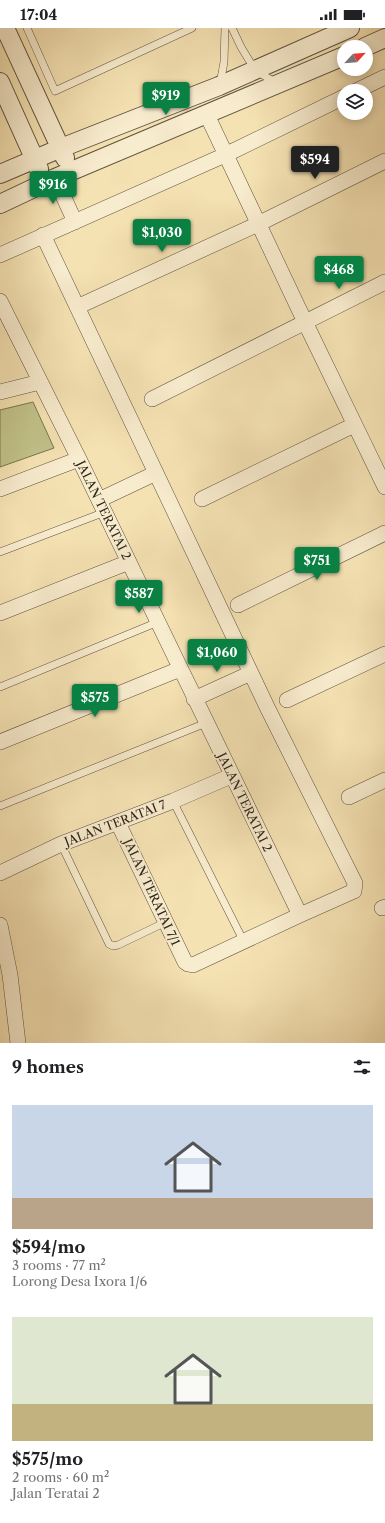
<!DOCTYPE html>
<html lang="en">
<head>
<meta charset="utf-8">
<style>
  body { margin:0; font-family:"Libre Caslon Text",serif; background:#f6f6f6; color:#202124; height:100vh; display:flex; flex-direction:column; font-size:15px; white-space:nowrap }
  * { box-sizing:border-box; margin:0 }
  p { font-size:13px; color:#757577 }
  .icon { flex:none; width:22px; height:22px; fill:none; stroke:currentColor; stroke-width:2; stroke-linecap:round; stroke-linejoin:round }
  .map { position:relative; height:1015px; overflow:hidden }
  .side { display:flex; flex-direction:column; background:#fff; flex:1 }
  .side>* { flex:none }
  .needle { width:26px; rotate:64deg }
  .tools { position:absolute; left:337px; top:12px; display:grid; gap:8px }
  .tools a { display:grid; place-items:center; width:36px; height:36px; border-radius:50%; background:#fff; box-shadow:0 2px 10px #0003; font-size:20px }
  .price { position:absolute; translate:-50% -34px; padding:0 9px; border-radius:4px; background:#0b8043; color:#fff; font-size:13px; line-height:26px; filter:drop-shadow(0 1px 2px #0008) }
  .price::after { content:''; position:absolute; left:50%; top:24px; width:12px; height:9px; margin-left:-6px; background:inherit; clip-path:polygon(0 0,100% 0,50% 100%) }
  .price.current { background:#222; color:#fff }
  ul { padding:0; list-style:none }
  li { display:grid; align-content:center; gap:8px; height:212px; padding:0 12px }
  li span { display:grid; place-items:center; height:124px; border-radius:0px; color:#555 }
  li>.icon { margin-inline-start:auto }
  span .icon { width:72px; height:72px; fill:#fffc; stroke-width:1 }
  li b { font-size:17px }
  h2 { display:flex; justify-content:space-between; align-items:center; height:48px; padding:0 12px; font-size:17px }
  .status { display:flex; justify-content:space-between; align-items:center; height:28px; padding:0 20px; background:#fff; direction:ltr }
  .status svg { height:11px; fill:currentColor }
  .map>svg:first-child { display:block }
  .green { fill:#c1c289; stroke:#787452 }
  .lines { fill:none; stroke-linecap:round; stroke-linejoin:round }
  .service-casing { stroke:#605441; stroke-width:8 }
  .minor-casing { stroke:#605441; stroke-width:16 }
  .tertiary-casing { stroke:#605441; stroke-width:20 }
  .service { stroke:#f8ecce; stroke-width:7 }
  .minor { stroke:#f8ecce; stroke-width:15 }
  .tertiary { stroke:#f8ecce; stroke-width:18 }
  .labels { text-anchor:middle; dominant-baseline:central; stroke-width:3.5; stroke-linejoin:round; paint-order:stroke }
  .street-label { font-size:12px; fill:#2e251b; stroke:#f8ecce }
</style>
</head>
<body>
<div class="status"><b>17:04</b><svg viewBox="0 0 49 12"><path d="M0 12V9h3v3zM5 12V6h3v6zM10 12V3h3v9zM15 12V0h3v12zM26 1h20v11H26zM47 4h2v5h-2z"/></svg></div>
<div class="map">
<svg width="385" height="1015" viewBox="0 0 385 1015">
  <rect width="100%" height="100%" fill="#f5e2b3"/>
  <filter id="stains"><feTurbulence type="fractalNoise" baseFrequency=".005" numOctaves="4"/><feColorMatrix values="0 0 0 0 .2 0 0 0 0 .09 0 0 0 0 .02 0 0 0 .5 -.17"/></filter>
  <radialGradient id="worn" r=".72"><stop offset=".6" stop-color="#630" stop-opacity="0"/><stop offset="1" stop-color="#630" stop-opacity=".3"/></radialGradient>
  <path class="green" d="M33,374L54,420L0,439V382Z"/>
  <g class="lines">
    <defs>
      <path id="service" d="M27,0L55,63L192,0
        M232,0L241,19L255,42L276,55
        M220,56L224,34L225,0
        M0,524L105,484
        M0,659L158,594
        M173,773L243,912
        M0,778L206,695
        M61,816L109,916L113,918L118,917L166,894"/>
      <path id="minor" d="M356,63L385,49
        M207,87L305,294L385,459
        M55,150L75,194
        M43,207L268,681L355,855L354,863L300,887L193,937L188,936L185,934L118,795
        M0,227L225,127L344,69
        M0,273L79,431L300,887
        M77,279L258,196L385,133
        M0,364L40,354
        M152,371L385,254
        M0,461L79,431
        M202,471L354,397
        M99,472L156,445
        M238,577L385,505
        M0,585L129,534
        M194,671L251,645
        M287,672L385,626
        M0,714L180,641
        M349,769L385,752
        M0,845L61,816L173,773L231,748
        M382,880L385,879
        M0,897L10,947L18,1015"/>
      <path id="tertiary" d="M5,0L65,130
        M365,19L385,10
        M0,54L39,141
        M0,146L61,120L219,58L350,0
        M0,176L55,150L344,28"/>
    </defs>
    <use href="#service" class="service-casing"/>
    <use href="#minor" class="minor-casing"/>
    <use href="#tertiary" class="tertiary-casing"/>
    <use href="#service" class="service"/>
    <use href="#minor" class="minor"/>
    <use href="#tertiary" class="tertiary"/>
  </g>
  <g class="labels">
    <g class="street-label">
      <text transform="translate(104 482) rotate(64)">JALAN TERATAI 2</text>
      <text transform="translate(245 774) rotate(64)">JALAN TERATAI 2</text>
      <text transform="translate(115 795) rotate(-21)">JALAN TERATAI 7</text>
      <text transform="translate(152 864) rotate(65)">JALAN TERATAI 7/1</text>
    </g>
  </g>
  <rect width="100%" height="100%" filter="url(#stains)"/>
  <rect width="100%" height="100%" fill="url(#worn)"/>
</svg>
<div class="tools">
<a><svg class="needle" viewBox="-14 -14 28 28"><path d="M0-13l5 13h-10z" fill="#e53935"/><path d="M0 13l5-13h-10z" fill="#757577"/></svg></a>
<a><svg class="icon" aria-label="layers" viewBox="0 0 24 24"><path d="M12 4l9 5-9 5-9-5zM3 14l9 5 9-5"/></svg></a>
</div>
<b class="price" style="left:166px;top:88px">$919</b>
<b class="price current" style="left:315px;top:152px">$594</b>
<b class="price" style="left:53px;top:177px">$916</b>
<b class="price" style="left:162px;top:225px">$1,030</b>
<b class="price" style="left:339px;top:262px">$468</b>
<b class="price" style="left:317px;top:553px">$751</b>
<b class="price" style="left:139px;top:586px">$587</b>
<b class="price" style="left:217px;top:645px">$1,060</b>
<b class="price" style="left:95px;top:690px">$575</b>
</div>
<section class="side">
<h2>9 homes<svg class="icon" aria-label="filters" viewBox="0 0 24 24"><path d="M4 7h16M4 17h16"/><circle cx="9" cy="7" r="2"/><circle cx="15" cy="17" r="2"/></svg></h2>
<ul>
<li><span style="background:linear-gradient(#c9d6e8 75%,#b9a48a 0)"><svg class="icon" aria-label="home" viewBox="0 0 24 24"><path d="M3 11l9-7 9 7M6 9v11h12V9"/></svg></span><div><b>$594/mo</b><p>3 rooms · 77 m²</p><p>Lorong Desa Ixora 1/6</p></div></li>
<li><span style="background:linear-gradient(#dfe7d0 70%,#c2b280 0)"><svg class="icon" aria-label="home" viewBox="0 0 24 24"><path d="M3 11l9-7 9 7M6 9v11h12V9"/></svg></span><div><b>$575/mo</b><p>2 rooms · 60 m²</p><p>Jalan Teratai 2</p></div></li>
</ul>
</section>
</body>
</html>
